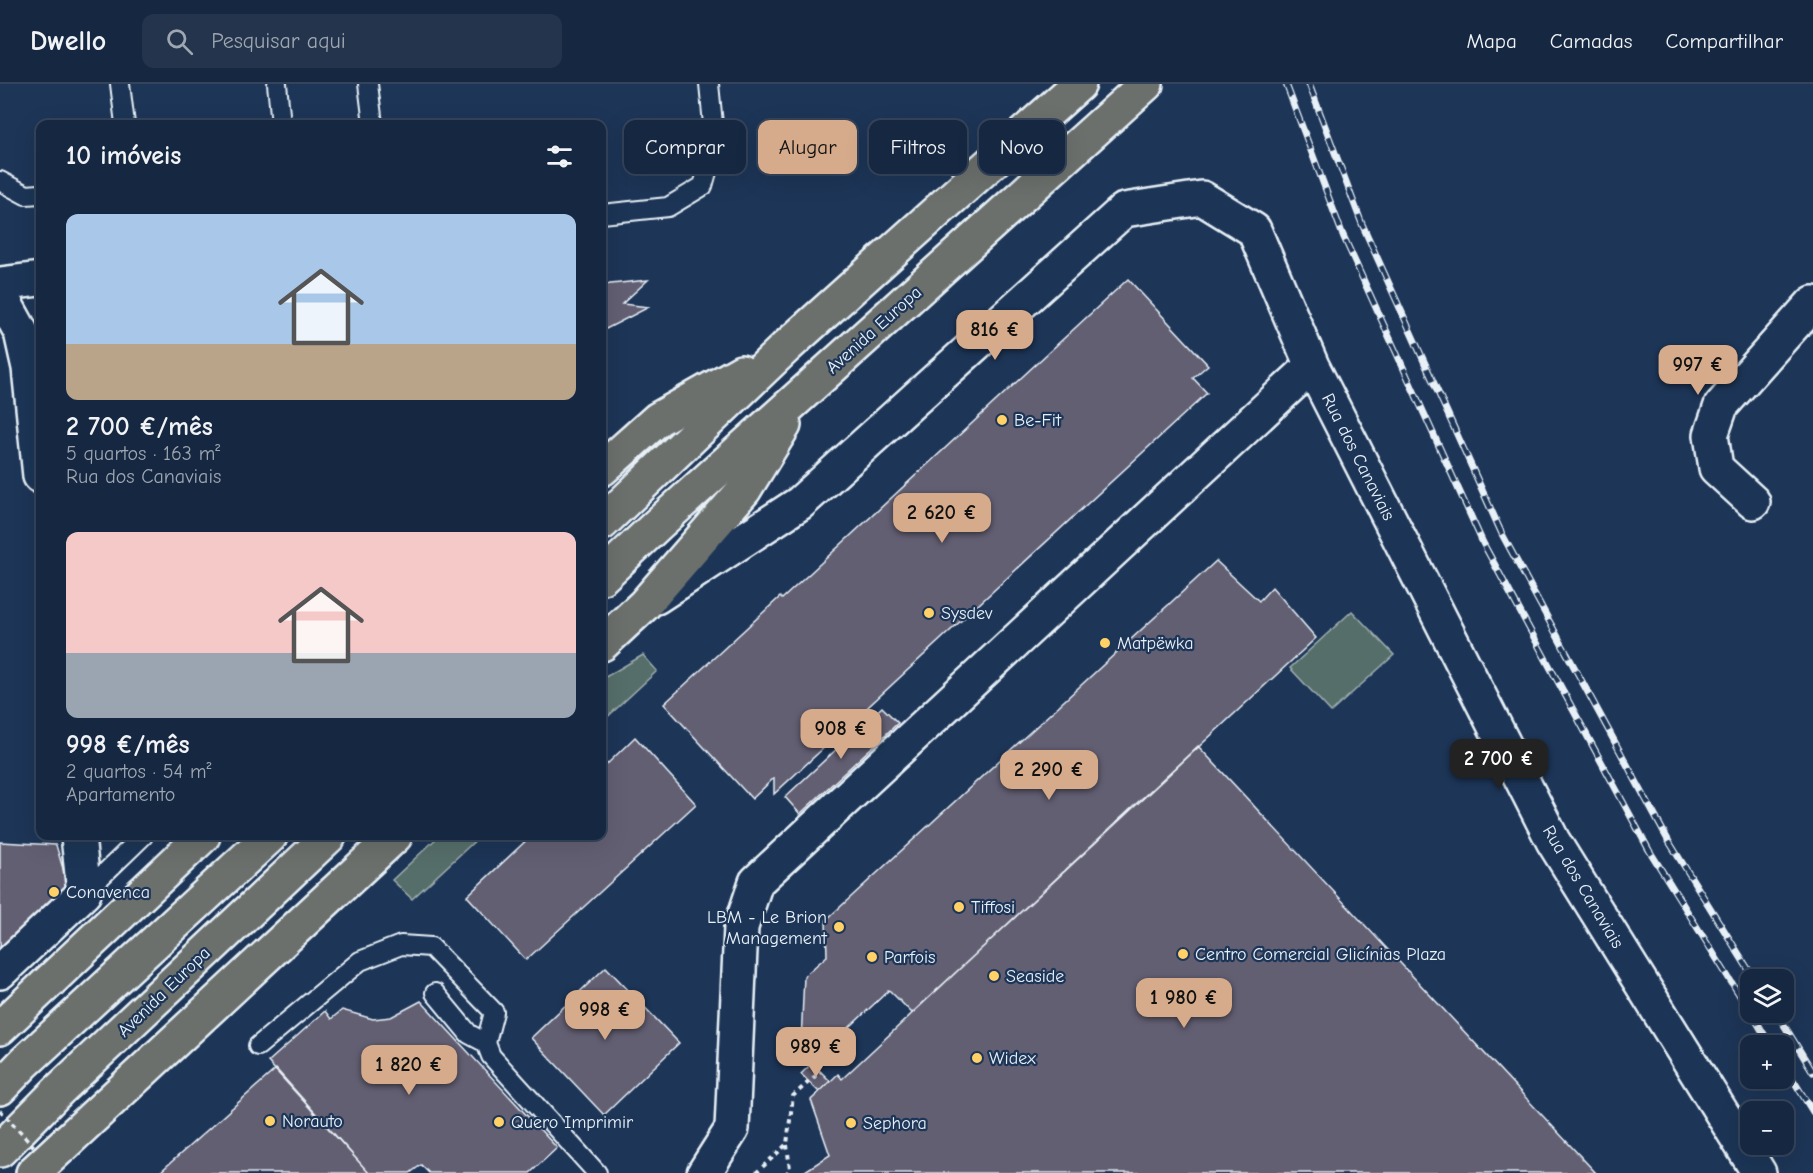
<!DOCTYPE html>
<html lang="pt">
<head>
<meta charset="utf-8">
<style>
  body { margin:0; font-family:"Comic Neue",sans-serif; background:#23344c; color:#f1f3f6; height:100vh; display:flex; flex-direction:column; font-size:22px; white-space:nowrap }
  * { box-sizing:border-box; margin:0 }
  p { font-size:20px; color:#9ea6b1 }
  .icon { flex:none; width:33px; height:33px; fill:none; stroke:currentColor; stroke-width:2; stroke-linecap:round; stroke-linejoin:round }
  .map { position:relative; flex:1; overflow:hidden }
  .sheet { position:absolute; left:36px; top:36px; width:570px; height:720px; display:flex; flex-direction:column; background:#162841; border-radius:12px; box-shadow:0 6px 24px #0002,0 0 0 2px #35445a }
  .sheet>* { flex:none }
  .top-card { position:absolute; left:624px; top:36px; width:570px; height:54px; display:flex; gap:12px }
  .buttons { position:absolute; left:1740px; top:885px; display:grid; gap:12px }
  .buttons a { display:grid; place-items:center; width:54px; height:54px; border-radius:12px; background:#162841; box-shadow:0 6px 24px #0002,0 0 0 2px #35445a; font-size:30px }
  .price { position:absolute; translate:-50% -51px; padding:0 14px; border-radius:12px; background:#d6ab8b; color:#111; font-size:20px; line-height:39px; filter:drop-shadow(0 2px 3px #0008) }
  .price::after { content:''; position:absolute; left:50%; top:36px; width:18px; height:14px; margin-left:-9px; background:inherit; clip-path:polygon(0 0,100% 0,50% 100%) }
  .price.active { background:#222; color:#fff }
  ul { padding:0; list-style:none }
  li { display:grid; align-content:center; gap:12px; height:318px; padding:0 30px }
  li span { display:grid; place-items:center; height:186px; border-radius:12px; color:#555 }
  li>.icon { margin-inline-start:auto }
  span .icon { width:108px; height:108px; fill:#fffc; stroke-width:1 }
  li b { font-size:26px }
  h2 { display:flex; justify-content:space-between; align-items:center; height:72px; padding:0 30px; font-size:26px }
  .tag { padding:0 21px; border-radius:12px; background:#162841; box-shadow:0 6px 24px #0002,0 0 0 2px #35445a; font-size:21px; line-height:54px }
  .tag.active { background:#d6ab8b; color:#111 }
  header { display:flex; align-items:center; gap:36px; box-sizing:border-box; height:84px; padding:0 30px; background:#162841; border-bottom:2px solid #35445a }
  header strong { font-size:28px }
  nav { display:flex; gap:33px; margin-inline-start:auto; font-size:21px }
  .search { width:420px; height:54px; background:#23344c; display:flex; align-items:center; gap:15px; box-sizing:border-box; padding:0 21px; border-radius:12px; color:#9ea6b1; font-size:22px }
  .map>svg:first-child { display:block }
  .green { fill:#576e6a; stroke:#a0b0b1; stroke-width:1.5 }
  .building { fill:#645f73; stroke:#e8f1f8; stroke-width:1.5 }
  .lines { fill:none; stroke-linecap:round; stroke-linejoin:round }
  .service-casing { stroke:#e8f1f8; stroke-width:22 }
  .minor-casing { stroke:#e8f1f8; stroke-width:38 }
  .primary-casing { stroke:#e8f1f8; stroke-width:38 }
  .path { stroke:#e8f1f8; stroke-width:4; stroke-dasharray:4.5 4.5; stroke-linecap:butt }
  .service { stroke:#1d3557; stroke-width:18 }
  .minor { stroke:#1d3557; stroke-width:33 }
  .primary { stroke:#6c706d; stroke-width:33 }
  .rail-casing { stroke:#e8f1f8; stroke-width:7 }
  .rail { stroke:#1d3557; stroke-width:4.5; stroke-dasharray:14; stroke-linecap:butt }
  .path-bridge { stroke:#e8f1f8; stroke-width:4; stroke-dasharray:4.5 4.5; stroke-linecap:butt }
  .poi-dot { fill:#ffd166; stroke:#1d3557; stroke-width:2 }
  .labels { text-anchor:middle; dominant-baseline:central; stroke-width:4.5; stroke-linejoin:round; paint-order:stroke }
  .street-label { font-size:18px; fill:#e8f1f8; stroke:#1d3557 }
  .poi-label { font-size:18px; fill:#e8f1f8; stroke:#1d3557; text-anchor:start }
</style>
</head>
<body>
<header>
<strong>Dwello</strong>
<div class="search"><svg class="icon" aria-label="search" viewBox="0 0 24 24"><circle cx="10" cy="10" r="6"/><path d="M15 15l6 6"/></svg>Pesquisar aqui</div>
<nav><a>Mapa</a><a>Camadas</a><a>Compartilhar</a></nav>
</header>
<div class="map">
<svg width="1813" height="1089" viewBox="0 0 1813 1089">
  <rect width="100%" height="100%" fill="#1d3557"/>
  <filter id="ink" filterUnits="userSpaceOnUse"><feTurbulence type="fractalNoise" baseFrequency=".0167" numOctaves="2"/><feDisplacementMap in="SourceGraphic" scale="12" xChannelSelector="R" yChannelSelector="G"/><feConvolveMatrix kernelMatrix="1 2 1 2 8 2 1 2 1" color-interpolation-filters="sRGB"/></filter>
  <g filter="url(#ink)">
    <path class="green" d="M1352,527L1394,571L1331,628L1290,584Z
      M643,571L657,587L602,638V595Z
      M439,752H480L412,815L392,796Z"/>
    <path class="building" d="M1128,195L1208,281L1193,294L1207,309L774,710V694L752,715L664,620L780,513L782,515Z
      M648,196L622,220L649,223L602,247V201Z
      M1216,477L1259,517L1272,503L1316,554L912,929L889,906L817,974L801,958L804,892L827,872L826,836Z
      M882,623L898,639L800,730L785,713Z
      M635,653L696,720L526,876L467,812L531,752H602V685Z
      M1198,662L1596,1089H802L830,1071L811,1016L838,990L842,995Z
      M0,758L56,761L69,805L0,870Z
      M606,883L679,959L604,1031L531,954Z
      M421,917L557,1064L530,1089H429L421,1081L410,1089H369L268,978L325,927L331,935L342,926L373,935L391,933Z
      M812,979L830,997L819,1008L801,990Z
      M276,985L369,1089H159Z"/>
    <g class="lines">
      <defs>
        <path id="service" d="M120,0L125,40
          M277,0L281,40
          M368,0L373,40
          M0,97L26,111L40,110
          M602,130L668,123L703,102L715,60L709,0
          M84,809L143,752
          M435,909L469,950L486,959
          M258,962L360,877L401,861L431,863L494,928L486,959L491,972L597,1089"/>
        <path id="minor" d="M0,200L40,195
          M0,210L21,248L29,284L40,392
          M1753,418L1716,384L1711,351L1721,322L1813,219
          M656,513L800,419L1124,126L1202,114L1254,146L1312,282L1553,757L1759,1089
          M0,888L84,809L78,752
          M704,1089L732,1045L741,843L756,798L1312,282"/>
        <path id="primary" d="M602,385L658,335L741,288
          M602,439L785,264L1079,0
          M602,493L657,441L1146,0
          M602,560L644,521L744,406L784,341
          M0,944L203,752
          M0,1004L24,979L270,752
          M0,1066L60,1005L329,752
          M33,1089L395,752"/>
      </defs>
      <use href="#service" class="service-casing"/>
      <use href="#minor" class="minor-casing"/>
      <use href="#primary" class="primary-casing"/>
      <path class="path" d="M787,1061L790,1085L787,1089
        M756,1089L787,1060L793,1012L821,987"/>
      <use href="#service" class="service"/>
      <use href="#minor" class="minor"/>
      <use href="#primary" class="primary"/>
      <defs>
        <path id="rail" d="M1286,0L1342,149L1483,459L1649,766L1750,928
          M1309,0L1362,140L1502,450L1668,756L1755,896
          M1751,928L1771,962
          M1776,928L1813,988
          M1784,981L1813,1028"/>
      </defs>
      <use href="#rail" class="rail-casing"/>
      <use href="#rail" class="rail"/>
      <path class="path-bridge" d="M0,1026L35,1064"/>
    </g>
  </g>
  <g class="poi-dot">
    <circle cx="1002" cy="336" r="6"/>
    <circle cx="929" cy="529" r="6"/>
    <circle cx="1105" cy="559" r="6"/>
    <circle cx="54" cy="808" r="6"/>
    <circle cx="959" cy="823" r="6"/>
    <circle cx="839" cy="843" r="6"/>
    <circle cx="1183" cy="870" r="6"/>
    <circle cx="872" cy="873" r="6"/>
    <circle cx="994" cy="892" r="6"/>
    <circle cx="977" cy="974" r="6"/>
    <circle cx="270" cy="1037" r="6"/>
    <circle cx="499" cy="1038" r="6"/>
    <circle cx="851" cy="1039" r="6"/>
  </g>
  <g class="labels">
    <g class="street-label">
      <text transform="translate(874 246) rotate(-42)">Avenida Europa</text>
      <text transform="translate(1358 373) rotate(63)">Rua dos Canaviais</text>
      <text transform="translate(1583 803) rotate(59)">Rua dos Canaviais</text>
      <text transform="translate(164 908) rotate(-44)">Avenida Europa</text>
    </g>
    <g class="poi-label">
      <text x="1014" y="336">Be-Fit</text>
      <text x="941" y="529">Sysdev</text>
      <text x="1117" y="559">Matpëwka</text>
      <text x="66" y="808">Conavenca</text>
      <text x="971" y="823">Tiffosi</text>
      <text x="827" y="833" text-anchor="end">LBM - Le Brion<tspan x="827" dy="21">Management</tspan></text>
      <text x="1195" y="870">Centro Comercial Glicínias Plaza</text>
      <text x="884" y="873">Parfois</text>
      <text x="1006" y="892">Seaside</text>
      <text x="989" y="974">Widex</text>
      <text x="282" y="1037">Norauto</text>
      <text x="511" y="1038">Quero Imprimir</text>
      <text x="863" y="1039">Sephora</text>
    </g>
  </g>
</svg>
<div class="buttons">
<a><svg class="icon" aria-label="layers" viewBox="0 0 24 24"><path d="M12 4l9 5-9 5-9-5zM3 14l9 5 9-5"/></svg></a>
<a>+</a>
<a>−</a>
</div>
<b class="price" style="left:995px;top:277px">816 €</b>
<b class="price" style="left:1698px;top:312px">997 €</b>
<b class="price" style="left:942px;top:460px">2 620 €</b>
<b class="price" style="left:841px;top:676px">908 €</b>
<b class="price active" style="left:1499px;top:706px">2 700 €</b>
<b class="price" style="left:1049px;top:717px">2 290 €</b>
<b class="price" style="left:1184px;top:945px">1 980 €</b>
<b class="price" style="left:605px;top:957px">998 €</b>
<b class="price" style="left:816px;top:994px">989 €</b>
<b class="price" style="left:409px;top:1012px">1 820 €</b>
<div class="top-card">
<a class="tag">Comprar</a>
<a class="tag active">Alugar</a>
<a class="tag">Filtros</a>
<a class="tag">Novo</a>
</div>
<section class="sheet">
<h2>10 imóveis<svg class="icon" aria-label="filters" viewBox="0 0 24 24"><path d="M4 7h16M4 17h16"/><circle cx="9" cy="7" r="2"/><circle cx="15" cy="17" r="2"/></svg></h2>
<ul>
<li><span style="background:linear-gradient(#a9c7e8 70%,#b9a48a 0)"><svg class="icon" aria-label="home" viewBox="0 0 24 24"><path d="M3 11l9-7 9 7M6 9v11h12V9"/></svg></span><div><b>2 700 €/mês</b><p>5 quartos · 163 m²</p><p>Rua dos Canaviais</p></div></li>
<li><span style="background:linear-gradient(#f6c9c9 65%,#9aa5b1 0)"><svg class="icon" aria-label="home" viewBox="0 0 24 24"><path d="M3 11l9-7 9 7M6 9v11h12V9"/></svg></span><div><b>998 €/mês</b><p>2 quartos · 54 m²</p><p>Apartamento</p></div></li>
</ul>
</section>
</div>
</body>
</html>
